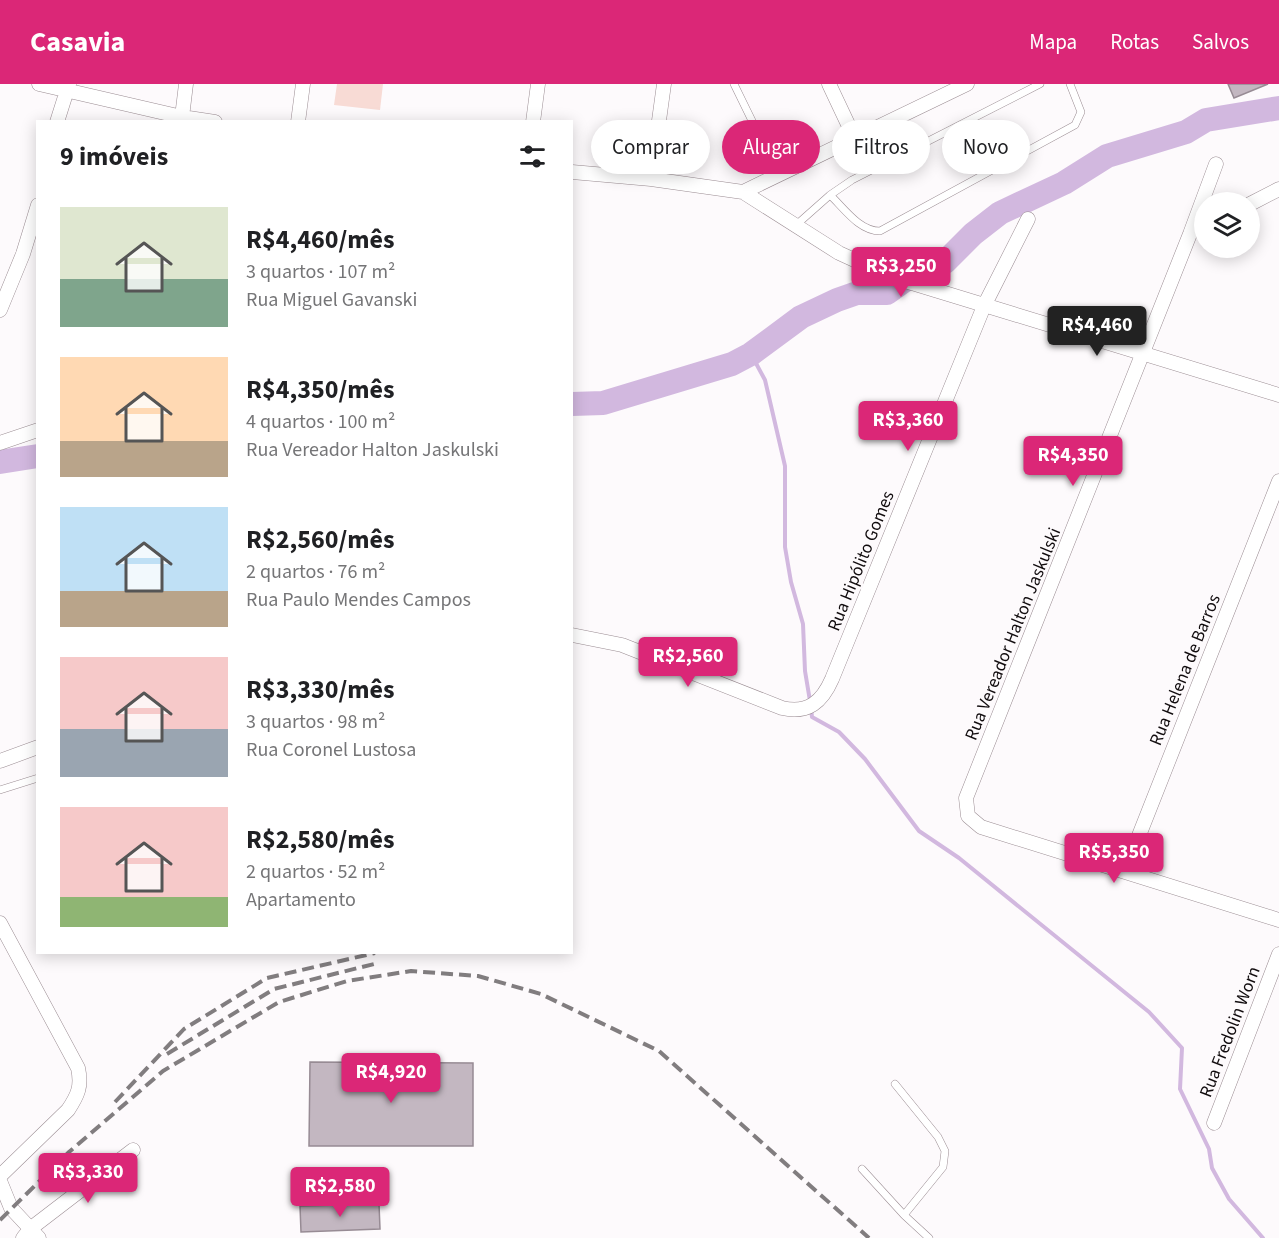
<!DOCTYPE html>
<html lang="pt">
<head>
<meta charset="utf-8">
<style>
  body { margin:0; font-family:"Source Sans 3",sans-serif; background:#f6f6f6; color:#202124; height:100vh; display:flex; flex-direction:column; font-size:22px; white-space:nowrap }
  * { box-sizing:border-box; margin:0 }
  p { font-size:20px; color:#757577 }
  .icon { flex:none; width:33px; height:33px; fill:none; stroke:currentColor; stroke-width:2; stroke-linecap:round; stroke-linejoin:round }
  .map { position:relative; flex:1; overflow:hidden }
  .drawer { position:absolute; left:36px; top:36px; width:537px; height:834px; display:flex; flex-direction:column; background:#fff; border-radius:0px; box-shadow:0 3px 15px #0003 }
  .drawer>* { flex:none }
  .hud { position:absolute; left:591px; top:36px; width:570px; height:54px; display:flex; gap:12px }
  .fabs { position:absolute; left:1194px; top:108px; display:grid; gap:12px }
  .fabs a { display:grid; place-items:center; width:66px; height:66px; border-radius:50%; background:#fff; box-shadow:0 3px 15px #0003; font-size:30px }
  .price { position:absolute; translate:-50% -51px; padding:0 14px; border-radius:6px; background:#db2777; color:#fff; font-size:20px; line-height:39px; filter:drop-shadow(0 2px 3px #0008) }
  .price::after { content:''; position:absolute; left:50%; top:36px; width:18px; height:14px; margin-left:-9px; background:inherit; clip-path:polygon(0 0,100% 0,50% 100%) }
  .price.selected { background:#222; color:#fff }
  ul { padding:0; list-style:none }
  li { display:flex; align-items:center; gap:18px; height:150px; padding:0 24px }
  li span { display:grid; place-items:center; flex:none; width:168px; height:120px; border-radius:0px; color:#555 }
  li>.icon { margin-inline-start:auto }
  span .icon { width:72px; height:72px; fill:#fffc; stroke-width:1 }
  li b { font-size:26px }
  h2 { display:flex; justify-content:space-between; align-items:center; height:72px; padding:0 24px; font-size:26px }
  .pill { padding:0 21px; border-radius:27px; background:#fff; box-shadow:0 3px 15px #0003; font-size:21px; line-height:54px }
  .pill.selected { background:#db2777; color:#fff }
  header { display:flex; align-items:center; gap:36px; box-sizing:border-box; height:84px; padding:0 30px; background:#db2777; color:#fff }
  header strong { font-size:28px }
  nav { display:flex; gap:33px; margin-inline-start:auto; font-size:21px }
  .map>svg:first-child { display:block }
  .green { fill:#f8dbd5 }
  .lines { fill:none; stroke-linecap:round; stroke-linejoin:round }
  .stream { stroke:#d2b8df; stroke-width:4 }
  .river { stroke:#d2b8df; stroke-width:24 }
  .building { fill:#c3b7c1; stroke:#978b94; stroke-width:1.5 }
  .service-casing { stroke:#9b8d93; stroke-width:8 }
  .minor-casing { stroke:#9b8d93; stroke-width:15 }
  .service { stroke:#fff; stroke-width:7 }
  .minor { stroke:#fff; stroke-width:14 }
  .rail { stroke:#817d7f; stroke-width:4; stroke-dasharray:12 6; stroke-linecap:butt }
  .labels { text-anchor:middle; dominant-baseline:central; stroke-width:5; stroke-linejoin:round; paint-order:stroke }
  .street-label { font-size:18px; fill:#110c0e; stroke:#fdfafc }
</style>
</head>
<body>
<header>
<strong>Casavia</strong>
<nav><a>Mapa</a><a>Rotas</a><a>Salvos</a></nav>
</header>
<div class="map">
<svg width="1279" height="1154" viewBox="0 0 1279 1154">
  <rect width="100%" height="100%" fill="#fdfafc"/>
  <path class="green" d="M337,0H383L380,26L334,21Z"/>
  <g class="lines">
    <path class="stream" d="M751,270L765,296L785,382V463L791,498L803,540L805,587L810,617
      M811,624L812,633L839,648L865,675L919,747L959,774L1149,928L1182,964L1180,1005L1209,1065L1212,1084L1229,1115L1263,1154"/>
    <path class="river" d="M572,320L603,319L732,280L751,270L801,233L837,216L857,209H887L918,187L945,178L973,150L1000,129L1064,99L1107,72L1186,48L1206,36L1279,24
      M0,378L38,372"/>
  </g>
  <path class="building" d="M1228,0H1268L1234,14Z
    M310,978L473,979V1062H309Z
    M379,1120L380,1145L301,1148L300,1122Z"/>
  <g class="lines">
    <defs>
      <path id="service" d="M734,0L779,92
        M830,111C844,124 859,147 880,147L1075,41L1081,28L1070,0
        M795,142L830,111L852,96L1040,0
        M0,706L38,694
        M895,1000L938,1053L945,1067L943,1083L904,1131L929,1154
        M862,1085L904,1131"/>
      <path id="minor" d="M39,0L182,33L215,38
        M829,0L854,53
        M182,33L186,0
        M57,38L69,0
        M298,38L303,0
        M533,38L538,0
        M1216,80L1190,150L966,714L968,732L981,743L1279,836
        M572,88L651,95L743,108L967,0
        M651,95L664,0
        M743,108L839,169L889,192L1279,311
        M1250,120L1279,105
        M0,226L23,170L38,121
        M0,359L38,346
        M572,551L622,561L782,624C808,630 822,618 832,595L984,222L1028,135
        M0,677L38,663
        M1125,787L1279,397
        M0,839L78,984C82,1002 78,1011 68,1026L0,1092
        M1214,1039L1279,870
        M0,1097L11,1124L39,1154
        M23,1154L30,1145L133,1066"/>
    </defs>
    <use href="#service" class="service-casing"/>
    <use href="#minor" class="minor-casing"/>
    <use href="#service" class="service"/>
    <use href="#minor" class="minor"/>
    <path class="rail" d="M167,970L274,905L374,880
      M115,1018L184,945L267,894L375,869
      M0,1136L69,1068L163,987L279,918L347,897L411,887L478,892L541,910L659,967L869,1154"/>
  </g>
  <g class="labels">
    <g class="street-label">
      <text transform="translate(861 477) rotate(-68)">Rua Hipólito Gomes</text>
      <text transform="translate(1013 550) rotate(-68)">Rua Vereador Halton Jaskulski</text>
      <text transform="translate(1185 586) rotate(-68)">Rua Helena de Barros</text>
      <text transform="translate(1230 948) rotate(-69)">Rua Fredolin Worn</text>
    </g>
  </g>
</svg>
<div class="fabs">
<a><svg class="icon" aria-label="layers" viewBox="0 0 24 24"><path d="M12 4l9 5-9 5-9-5zM3 14l9 5 9-5"/></svg></a>
</div>
<b class="price" style="left:901px;top:214px">R$3,250</b>
<b class="price selected" style="left:1097px;top:273px">R$4,460</b>
<b class="price" style="left:908px;top:368px">R$3,360</b>
<b class="price" style="left:1073px;top:403px">R$4,350</b>
<b class="price" style="left:688px;top:604px">R$2,560</b>
<b class="price" style="left:1114px;top:800px">R$5,350</b>
<b class="price" style="left:391px;top:1020px">R$4,920</b>
<b class="price" style="left:88px;top:1120px">R$3,330</b>
<b class="price" style="left:340px;top:1134px">R$2,580</b>
<div class="hud">
<a class="pill">Comprar</a>
<a class="pill selected">Alugar</a>
<a class="pill">Filtros</a>
<a class="pill">Novo</a>
</div>
<section class="drawer">
<h2>9 imóveis<svg class="icon" aria-label="filters" viewBox="0 0 24 24"><path d="M4 7h16M4 17h16"/><circle cx="9" cy="7" r="2"/><circle cx="15" cy="17" r="2"/></svg></h2>
<ul>
<li><span style="background:linear-gradient(#dfe7d0 60%,#7fa58c 0)"><svg class="icon" aria-label="home" viewBox="0 0 24 24"><path d="M3 11l9-7 9 7M6 9v11h12V9"/></svg></span><div><b>R$4,460/mês</b><p>3 quartos · 107 m²</p><p>Rua Miguel Gavanski</p></div></li>
<li><span style="background:linear-gradient(#ffd9b3 70%,#b9a48a 0)"><svg class="icon" aria-label="home" viewBox="0 0 24 24"><path d="M3 11l9-7 9 7M6 9v11h12V9"/></svg></span><div><b>R$4,350/mês</b><p>4 quartos · 100 m²</p><p>Rua Vereador Halton Jaskulski</p></div></li>
<li><span style="background:linear-gradient(#bfe0f5 70%,#b9a48a 0)"><svg class="icon" aria-label="home" viewBox="0 0 24 24"><path d="M3 11l9-7 9 7M6 9v11h12V9"/></svg></span><div><b>R$2,560/mês</b><p>2 quartos · 76 m²</p><p>Rua Paulo Mendes Campos</p></div></li>
<li><span style="background:linear-gradient(#f6c9c9 60%,#9aa5b1 0)"><svg class="icon" aria-label="home" viewBox="0 0 24 24"><path d="M3 11l9-7 9 7M6 9v11h12V9"/></svg></span><div><b>R$3,330/mês</b><p>3 quartos · 98 m²</p><p>Rua Coronel Lustosa</p></div></li>
<li><span style="background:linear-gradient(#f6c9c9 75%,#8fb573 0)"><svg class="icon" aria-label="home" viewBox="0 0 24 24"><path d="M3 11l9-7 9 7M6 9v11h12V9"/></svg></span><div><b>R$2,580/mês</b><p>2 quartos · 52 m²</p><p>Apartamento</p></div></li>
</ul>
</section>
</div>
</body>
</html>
